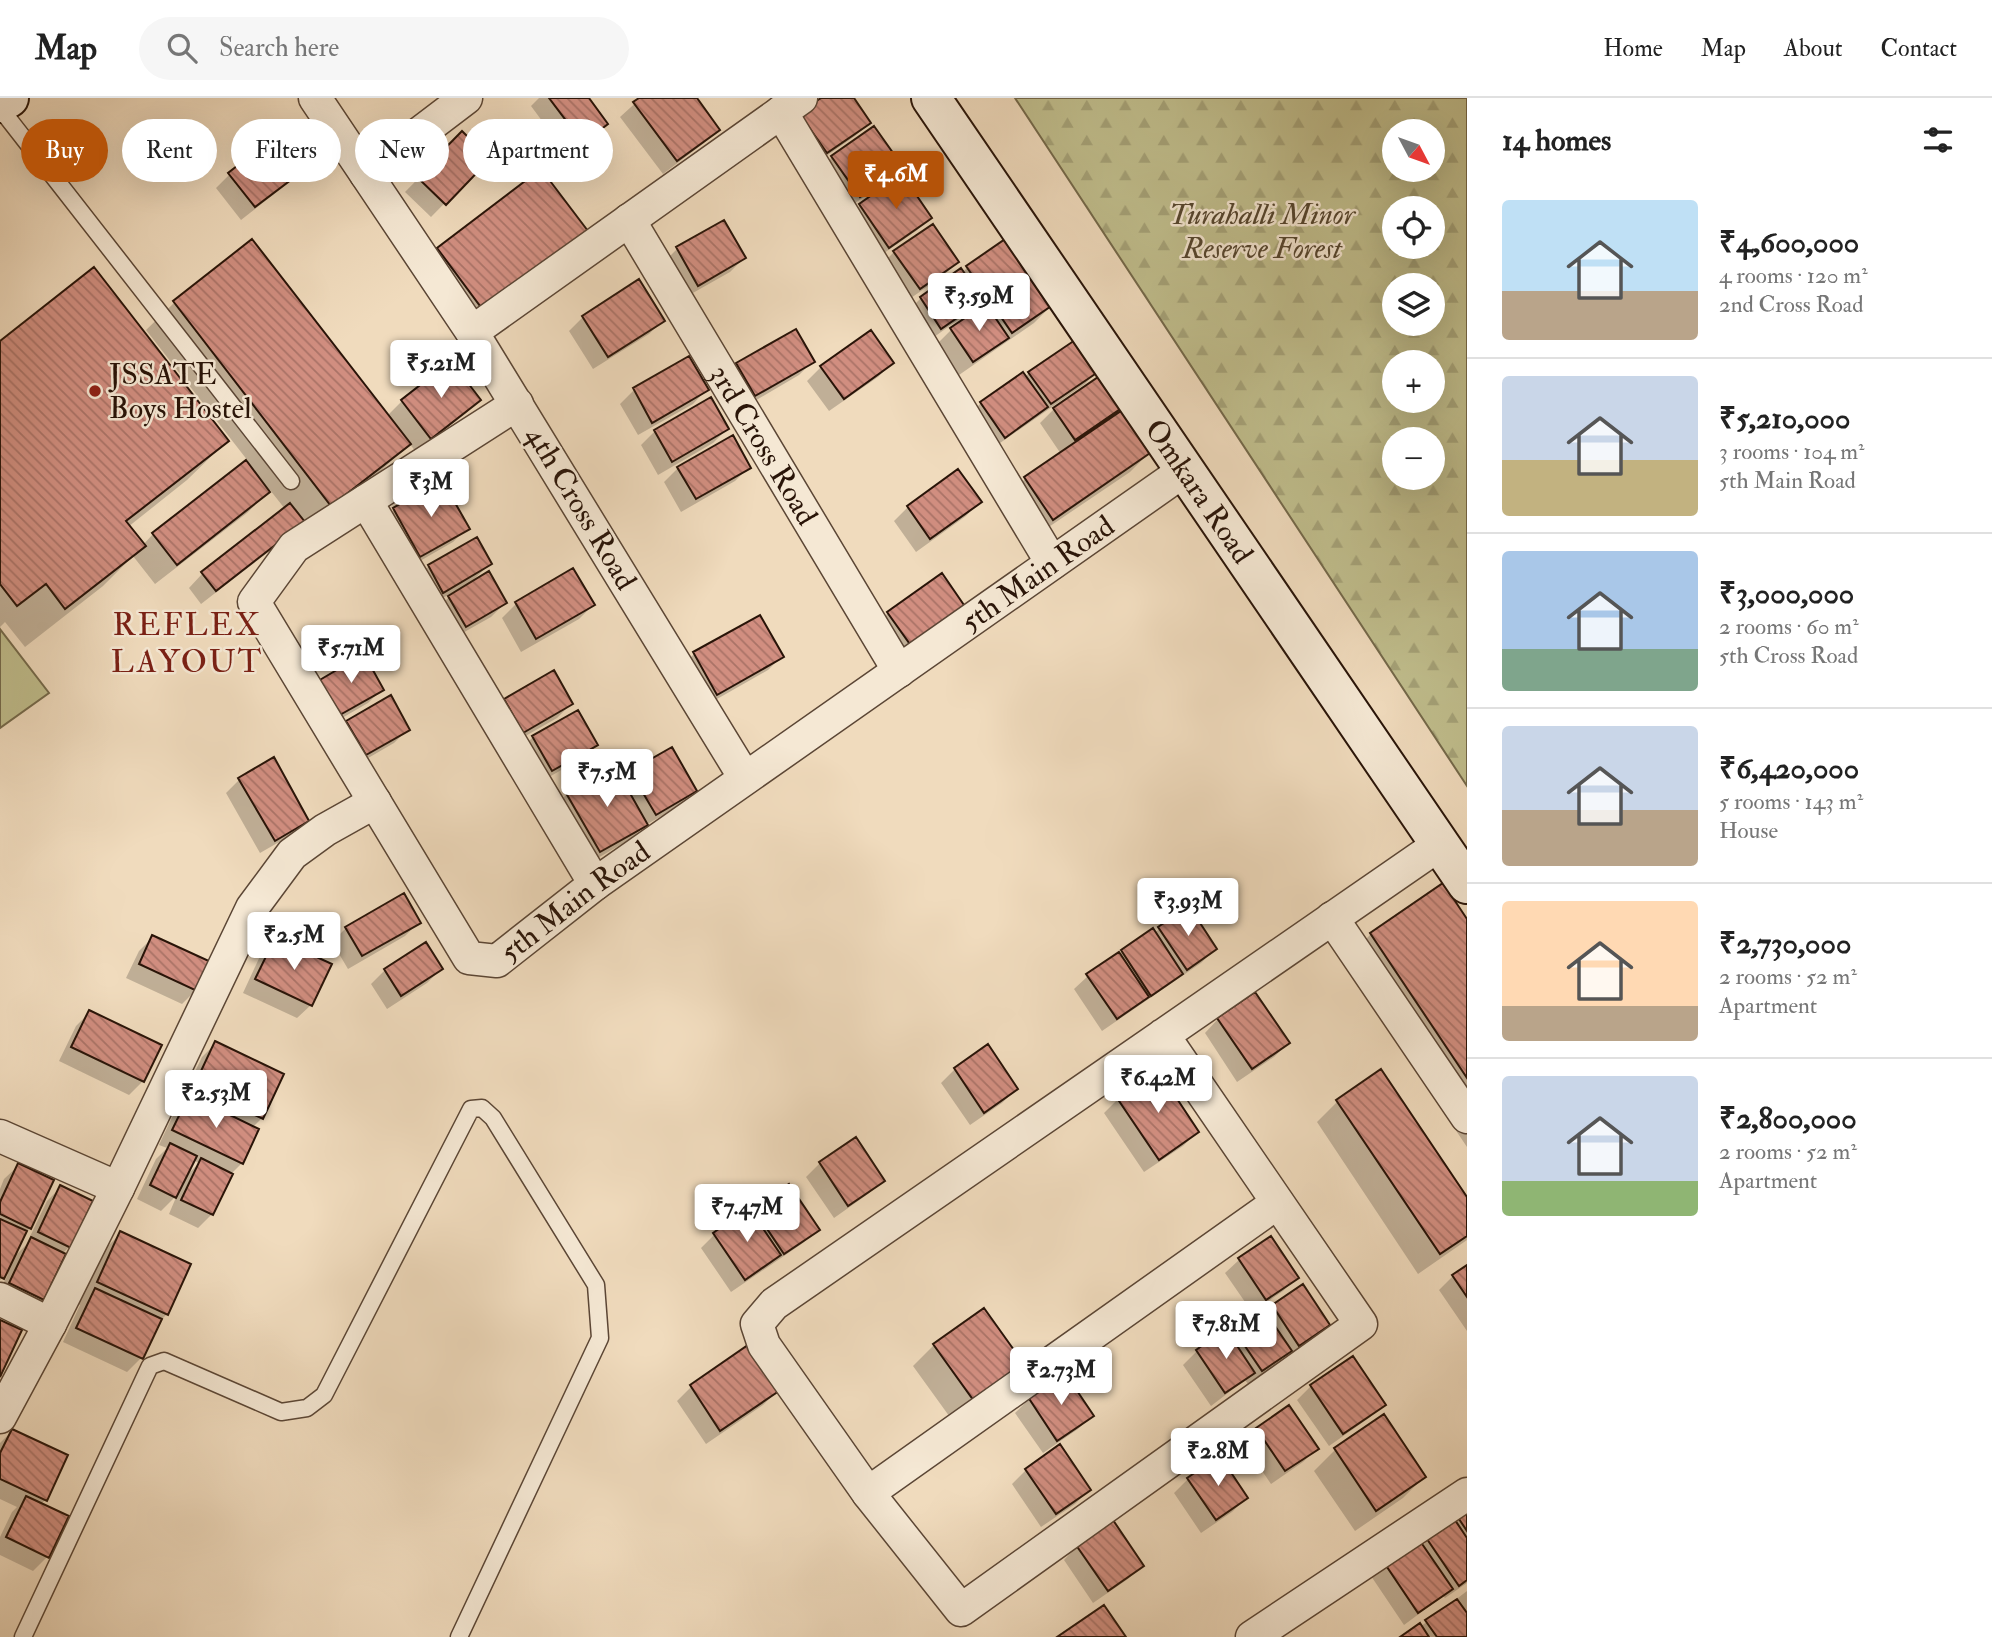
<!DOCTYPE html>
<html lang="en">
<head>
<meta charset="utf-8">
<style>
  body { margin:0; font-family:"IM FELL Double Pica",serif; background:#f6f6f6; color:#222; height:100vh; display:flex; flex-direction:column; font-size:26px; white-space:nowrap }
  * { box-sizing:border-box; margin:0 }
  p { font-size:23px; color:#767676 }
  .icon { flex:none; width:38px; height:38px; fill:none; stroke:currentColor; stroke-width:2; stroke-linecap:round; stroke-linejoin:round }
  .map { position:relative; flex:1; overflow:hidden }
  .side { display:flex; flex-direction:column; background:#fff; width:525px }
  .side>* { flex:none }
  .hud { position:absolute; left:21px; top:21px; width:665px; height:63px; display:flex; gap:14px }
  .needle { width:46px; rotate:131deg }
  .buttons { position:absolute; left:1382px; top:21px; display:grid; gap:14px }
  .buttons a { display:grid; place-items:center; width:63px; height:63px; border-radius:50%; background:#fff; box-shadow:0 7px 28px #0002; font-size:35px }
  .price { position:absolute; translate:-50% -60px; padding:0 16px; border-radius:7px; background:#fff; color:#222; font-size:23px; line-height:46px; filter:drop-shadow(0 2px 4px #0008) }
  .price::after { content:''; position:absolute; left:50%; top:42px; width:21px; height:16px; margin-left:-10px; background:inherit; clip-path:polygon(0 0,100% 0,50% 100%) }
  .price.active { background:#b45309; color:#fff }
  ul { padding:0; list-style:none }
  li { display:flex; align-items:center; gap:21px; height:175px; padding:0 35px }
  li+li { border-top:2px solid #e0e0e0 }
  li span { display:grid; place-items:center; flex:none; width:196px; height:140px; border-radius:7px; color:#555 }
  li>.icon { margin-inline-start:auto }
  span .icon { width:84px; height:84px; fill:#fffc; stroke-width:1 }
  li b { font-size:30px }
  h2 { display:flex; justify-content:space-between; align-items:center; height:84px; padding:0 35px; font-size:30px }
  .chip { padding:0 24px; border-radius:32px; background:#fff; box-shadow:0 7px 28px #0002; font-size:24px; line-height:63px }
  .chip.active { background:#b45309; color:#fff }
  header { display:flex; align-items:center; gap:42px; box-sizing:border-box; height:98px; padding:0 35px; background:#fff; border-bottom:2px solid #e0e0e0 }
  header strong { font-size:33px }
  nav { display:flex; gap:38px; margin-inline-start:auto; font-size:24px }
  .search { width:490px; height:63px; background:#f6f6f6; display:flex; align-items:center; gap:18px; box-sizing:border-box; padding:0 24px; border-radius:38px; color:#767676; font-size:26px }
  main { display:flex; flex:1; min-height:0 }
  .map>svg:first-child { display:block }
  .grass { fill:#c0be8d; stroke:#74694a; stroke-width:2 }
  .forest { fill:url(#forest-firs); stroke:#74694a; stroke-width:2; fill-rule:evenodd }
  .shadow { fill:#0003; fill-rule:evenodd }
  .building { fill:url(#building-back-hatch); stroke:#291408; stroke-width:2 }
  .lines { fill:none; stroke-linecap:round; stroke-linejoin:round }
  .lane-casing { stroke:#5b4635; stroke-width:19 }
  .street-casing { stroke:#5b4635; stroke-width:35 }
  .secondary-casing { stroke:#291408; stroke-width:42 }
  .lane { stroke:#f5e8d4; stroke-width:16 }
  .street { stroke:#f5e8d4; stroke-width:32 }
  .secondary { stroke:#f5e8d4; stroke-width:38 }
  .poi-dot { fill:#8f2418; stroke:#f5e8d4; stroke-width:2.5 }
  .labels { text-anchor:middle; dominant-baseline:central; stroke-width:5; stroke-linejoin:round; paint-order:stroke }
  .park-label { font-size:30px; font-style:italic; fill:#564730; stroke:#f5e8d4 }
  .poi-label { font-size:30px; fill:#291408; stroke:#f5e8d4; text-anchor:start }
  .street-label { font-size:30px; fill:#291408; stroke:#f5e8d4 }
  .neighbourhood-label { font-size:32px; letter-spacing:2px; fill:#7a1f14; stroke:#f5e8d4 }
</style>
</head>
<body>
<header>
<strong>Map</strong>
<div class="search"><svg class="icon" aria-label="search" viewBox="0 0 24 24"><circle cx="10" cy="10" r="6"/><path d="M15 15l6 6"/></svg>Search here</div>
<nav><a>Home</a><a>Map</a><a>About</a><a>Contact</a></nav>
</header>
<main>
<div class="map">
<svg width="1467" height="1539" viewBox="0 0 1467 1539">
  <defs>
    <pattern id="forest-firs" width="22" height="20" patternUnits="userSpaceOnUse" patternTransform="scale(1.75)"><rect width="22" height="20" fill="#c0be8d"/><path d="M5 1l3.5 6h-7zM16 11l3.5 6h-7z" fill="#a5a278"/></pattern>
    <pattern id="building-back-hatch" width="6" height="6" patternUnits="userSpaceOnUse" patternTransform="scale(1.75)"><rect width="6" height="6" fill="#d18e80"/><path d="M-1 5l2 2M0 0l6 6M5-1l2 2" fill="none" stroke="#aa7367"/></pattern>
  </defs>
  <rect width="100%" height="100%" fill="#f0dbbd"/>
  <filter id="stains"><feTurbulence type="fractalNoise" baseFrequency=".00286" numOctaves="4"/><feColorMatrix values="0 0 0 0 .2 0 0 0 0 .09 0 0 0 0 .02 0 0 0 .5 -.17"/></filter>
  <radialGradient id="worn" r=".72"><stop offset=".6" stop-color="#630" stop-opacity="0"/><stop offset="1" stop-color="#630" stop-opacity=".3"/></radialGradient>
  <path class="grass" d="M0,531L49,595L0,630Z"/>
  <path class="forest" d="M1015,0H1467V688ZM1395,33H1433V72H1395ZM1395,110H1433V149H1395ZM1395,187H1433V226H1395ZM1395,264H1433V303H1395ZM1395,341H1433V380H1395Z"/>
  <path class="shadow" d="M539,0H587L606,26L592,39L568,58L531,8Z
    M641,0H695L718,31L704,45L663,76L620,19Z
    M824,0H852L869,25L855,38L812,68L787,30Z
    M462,36L488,61L431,119L405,94Z
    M832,59L901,69L887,83L845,112L819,73Z
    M305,68L292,82L241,122L216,90L230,76Z
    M901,79L930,120L916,133L874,162L846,121L860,107Z
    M588,137L464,235L417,172L438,151Z
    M252,144L387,318L402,303L479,302L465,316L416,354L409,345L381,373L303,434L289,438L201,506L189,490L202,476L285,411L270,392L247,415L155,486L133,458L103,488L25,549L5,524L0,529V245L227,343L187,382L128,429L143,447L153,436L248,363L146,232L174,205Z
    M677,151L744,160L730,174L684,200L663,165Z
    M894,154L957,164L943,178L905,204L880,168Z
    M968,169L1055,204L1034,225L959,277L937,246L951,232L967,221L965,217L927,244L907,214L921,200L961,173L962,175Z
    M583,219L662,223L649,236L593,271L569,233Z
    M796,233L813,263L799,277L741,311L723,281L737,267Z
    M892,265L878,279L829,313L807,283L821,269Z
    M1098,272L1085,286L990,352L967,319L981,305L1025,279L1029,275Z
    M634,292H706L693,306L638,337L620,306Z
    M1124,307L1111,320L1151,353L1130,374L1031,441L1004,402L1025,381L1061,356L1040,325L1054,311Z
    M727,331L713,345L658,377L641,347L655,333Z
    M749,369L735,383L681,414L664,384L678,370Z
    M958,374L979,404L966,418L916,454L894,423L908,409Z
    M441,384L467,430L453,444L406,471L380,426L394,412Z
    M490,466L471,484L505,505L491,519L452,541L435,513L454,494L429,507L415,482L429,468Z
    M573,473L593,507L579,521L521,554L502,520L516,506Z
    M964,509L897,561L875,529L888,515Z
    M694,556L782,558L768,572L703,609L680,570Z
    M363,559L382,591L368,605L323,631Z
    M554,575L571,606L557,620L508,648L491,617L505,603Z
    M347,624L408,631L394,645L351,670L333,638Z
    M533,639L595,647L582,660L537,686L519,653Z
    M632,674L695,693L681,707L644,728L632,740L586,767L553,710L567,696L622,684Z
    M240,681L307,722L293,736L260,755L226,695Z
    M1442,788L1467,825V1049L1343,864L1371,836Z
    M1189,811L1215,851L1201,865L1102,933L1074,891L1088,878L1122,854L1152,833L1154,835Z
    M419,824L405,838L348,871L332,844L346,830Z
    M153,839L196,892L182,906L126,880L139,853Z
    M275,842L311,907L297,920L243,895L261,856Z
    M441,871L427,885L387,911L371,886L385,872Z
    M90,914L143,983L129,997L59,963L76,928Z
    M1218,921L1288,945L1274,959L1237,984L1205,935Z
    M215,946L262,1020L252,1030L242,1065L231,1076L212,1116L198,1130L169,1116L177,1097L161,1113L137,1101L156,1061L167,1050L159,1047L175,1013L184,1004L181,1003L202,959ZM193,1062L199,1065L186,1078Z
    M988,949L1016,991L1002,1005L970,1027L941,985L955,971Z
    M1118,1001L1197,1034L1183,1048L1144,1074L1104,1015Z
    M1338,1003L1467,1102V1142L1418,1176L1317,1024Z
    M820,1065L882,1082L868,1096L834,1120L806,1079Z
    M18,1068L30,1130L24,1136L13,1160L26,1147L47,1103L61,1089L69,1149L62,1156L43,1200L29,1214L0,1192L8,1176L0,1182V1091L4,1081Z
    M754,1112L817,1131L803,1145L731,1194L701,1150L715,1136Z
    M121,1135L167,1216L159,1224L141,1260L127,1274L63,1244L80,1207L77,1206L100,1156Z
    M1239,1162L1297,1179L1283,1193L1260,1209L1265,1217L1273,1209L1328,1226L1314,1240L1285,1260L1284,1258L1276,1266L1248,1286L1245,1282L1211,1308L1183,1267L1197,1253L1227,1237L1254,1217L1225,1175Z
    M1467,1169V1233L1439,1192L1453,1178Z
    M934,1247L1022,1266L952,1322L913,1268Z
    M747,1250L777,1293L763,1307L706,1346L677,1303L691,1289Z
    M1311,1288L1383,1306L1369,1320L1329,1348L1297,1302Z
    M1029,1301L1092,1318L1078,1331L1043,1355L1015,1315Z
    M1289,1309L1316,1351L1303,1364L1271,1386L1243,1345L1257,1331Z
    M1384,1319L1424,1379L1403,1400L1355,1433L1314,1373L1335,1352Z
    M12,1333L45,1402L40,1407L47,1459L33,1473L0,1457V1439L12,1414L17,1409L0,1401V1345Z
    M1026,1372L1089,1392L1075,1406L1041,1429L1012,1386Z
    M1188,1381L1246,1400L1232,1414L1201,1435L1174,1395Z
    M1467,1408V1485L1445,1500L1443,1498L1404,1527L1371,1478L1384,1465L1422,1448Z
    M1077,1448L1142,1468L1128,1481L1093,1505L1064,1462Z
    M1467,1493V1539H1403L1420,1529Z"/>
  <path class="building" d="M549,0H589L608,26L583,45Z
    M639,0H697L720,32L677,63L633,4Z
    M821,0H854L871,25L827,55L799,15Z
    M874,28L903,69L860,99L831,58Z
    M462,33L490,61L446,107L417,79Z
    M281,34L308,69L255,109L228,75Z
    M541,71L591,137L486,216L437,150Z
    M902,76L932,120L889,150L859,106Z
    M724,122L746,160L698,188L676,149Z
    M933,126L959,164L920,191L893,153Z
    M1011,137L1057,204L1012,235L966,168Z
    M252,141L411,346L331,408L173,203Z
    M94,169L229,343L126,423L146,448L65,511L46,486L17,508L0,486V243Z
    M961,170L983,202L941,231L920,199Z
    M639,181L665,223L608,259L582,218Z
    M986,206L1009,240L973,264L950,230Z
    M796,231L815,264L755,298L736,265Z
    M871,232L894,265L844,301L820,268Z
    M1078,240L1101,272L1051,306L1028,274Z
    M689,258L709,292L652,325L633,290Z
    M451,263L481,302L431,341L401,302Z
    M1023,274L1048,309L1005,340L980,304Z
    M1104,275L1126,307L1075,342L1053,310Z
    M711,299L729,331L672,364L654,332Z
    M1124,311L1153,353L1053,422L1024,379Z
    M733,337L751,370L696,401L677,369Z
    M246,362L270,394L177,467L152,435Z
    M958,371L982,404L930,441L907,408Z
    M442,382L470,431L420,459L393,410Z
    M290,405L305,424L216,493L201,474Z
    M477,439L492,466L443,495L428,467Z
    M573,470L595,507L536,541L515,504Z
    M489,473L507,505L466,529L448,498Z
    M942,475L966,510L912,549L887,514Z
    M760,517L784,559L717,597L693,554Z
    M364,556L384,592L338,618L318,583Z
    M554,572L573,606L523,635L504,601Z
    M391,597L410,632L366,657L346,623Z
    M578,612L598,647L552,673L532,638Z
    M672,649L697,693L656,717L630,673Z
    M274,659L309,723L275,743L238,680Z
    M614,667L648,727L600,754L566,695Z
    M1443,785L1467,821V980L1370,835Z
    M404,795L421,825L362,858L345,829Z
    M1189,808L1217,851L1187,872L1158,829Z
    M1153,830L1183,876L1151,898L1121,852Z
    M152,837L211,864L197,893L139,866Z
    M275,840L332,866L312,908L255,881Z
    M426,844L443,871L401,898L384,871Z
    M1119,854L1149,899L1117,921L1086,876Z
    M1255,894L1290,945L1252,971L1217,920Z
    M89,912L162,947L144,984L71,949Z
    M215,943L284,976L263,1021L194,988Z
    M988,946L1018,991L984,1015L954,970Z
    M1381,971L1467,1099V1138L1440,1156L1336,1002Z
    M1158,972L1199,1034L1159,1062L1117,1000Z
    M189,997L259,1031L243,1066L172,1032Z
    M856,1039L885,1083L848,1108L819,1064Z
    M170,1045L197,1058L176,1100L150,1087Z
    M201,1060L233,1076L213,1117L181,1102Z
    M18,1065L54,1082L31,1131L0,1116V1104Z
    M789,1086L820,1132L784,1156L753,1110Z
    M60,1087L93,1103L71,1150L38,1134Z
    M749,1110L781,1157L745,1182L713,1135Z
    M0,1121L27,1133L4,1181L0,1179Z
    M120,1133L191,1166L168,1217L97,1184Z
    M1271,1138L1299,1180L1266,1202L1238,1160Z
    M31,1139L66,1156L44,1202L9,1185Z
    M1467,1167V1199L1452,1177Z
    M1303,1186L1330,1227L1299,1248L1272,1207Z
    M95,1190L162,1221L143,1261L76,1230Z
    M1262,1209L1292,1253L1262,1273L1232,1229Z
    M984,1210L1024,1266L974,1303L933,1246Z
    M0,1222L22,1232L0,1279Z
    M1226,1231L1255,1275L1225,1295L1196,1252Z
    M748,1247L779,1293L720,1333L690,1287Z
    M1353,1258L1386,1307L1343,1336L1310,1287Z
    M1065,1275L1094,1318L1057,1343L1028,1299Z
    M1289,1307L1319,1351L1285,1373L1256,1330Z
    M1384,1316L1426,1379L1376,1413L1334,1350Z
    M12,1331L68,1357L47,1403L0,1381V1355Z
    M1060,1346L1091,1392L1056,1416L1025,1371Z
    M1220,1358L1248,1400L1216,1422L1187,1380Z
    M26,1398L69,1418L49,1460L6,1439Z
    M1467,1406V1433L1455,1415Z
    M1113,1422L1144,1468L1108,1493L1076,1447Z
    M1455,1422L1467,1440V1482L1459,1488L1427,1441Z
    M1418,1440L1453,1491L1418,1515L1383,1463Z
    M1457,1501L1467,1515V1539H1437L1425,1522Z
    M1104,1507L1126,1539H1057Z
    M1420,1525L1429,1539H1400Z"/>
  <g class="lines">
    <defs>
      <path id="lane" d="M0,10L291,383
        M23,1539L150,1268L164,1263L281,1314L307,1310L324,1297L471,1011L482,1010L493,1020L596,1187L600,1240L459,1539"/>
      <g id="street">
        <path d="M315,0L472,234"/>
        <path d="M781,14L1052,465"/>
        <path d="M366,76L466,0"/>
        <path id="s1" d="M629,122L899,573"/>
        <path id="s2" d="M517,306L294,449L254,504L469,860L497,863L595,786L1185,372"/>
        <path d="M366,403L595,786"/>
        <path d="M745,680L472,234L801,0"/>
        <path d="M1332,820L1467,1019"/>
        <path d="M1163,937L1361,1226L961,1512L868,1395L764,1247L757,1226L774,1206L1440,746"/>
        <path d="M0,1038L118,1090L252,810L292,756L325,732L375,704"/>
        <path d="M0,1201L50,1226"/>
        <path d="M0,1319L50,1226L118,1090"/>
        <path d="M868,1395L1277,1105"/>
        <path d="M1252,1539L1467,1396"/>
      </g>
      <g id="secondary">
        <path id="s3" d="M931,0L1467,786"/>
        <path d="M0,5L9,0"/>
      </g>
    </defs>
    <use href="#lane" class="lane-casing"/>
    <use href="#street" class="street-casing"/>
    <use href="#secondary" class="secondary-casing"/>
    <use href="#lane" class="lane"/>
    <use href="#street" class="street"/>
    <use href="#secondary" class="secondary"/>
  </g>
  <circle class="poi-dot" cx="95" cy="293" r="7"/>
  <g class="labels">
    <g class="park-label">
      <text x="1262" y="116">Turahalli Minor<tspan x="1262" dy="34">Reserve Forest</tspan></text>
    </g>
    <g class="poi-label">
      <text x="109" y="276">JSSATE<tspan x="109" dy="34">Boys Hostel</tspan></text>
    </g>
    <g class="street-label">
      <text stroke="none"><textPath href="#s1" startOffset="262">3rd Cross Road</textPath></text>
      <text stroke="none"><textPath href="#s3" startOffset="476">Omkara Road</textPath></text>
      <text transform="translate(581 410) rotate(59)">4th Cross Road</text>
      <text stroke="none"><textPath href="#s2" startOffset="1442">5th Main Road</textPath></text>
      <text stroke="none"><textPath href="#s2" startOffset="875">5th Main Road</textPath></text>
    </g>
    <g class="neighbourhood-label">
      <text x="187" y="527">REFLEX<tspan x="187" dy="37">LAYOUT</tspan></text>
    </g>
  </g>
  <rect width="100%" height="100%" filter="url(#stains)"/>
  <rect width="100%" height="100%" fill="url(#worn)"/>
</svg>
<div class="buttons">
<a><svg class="needle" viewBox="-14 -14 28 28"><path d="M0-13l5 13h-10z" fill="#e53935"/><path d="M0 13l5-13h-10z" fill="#767676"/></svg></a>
<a><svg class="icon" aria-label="locate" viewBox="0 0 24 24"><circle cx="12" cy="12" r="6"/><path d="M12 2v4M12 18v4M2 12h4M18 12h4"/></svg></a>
<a><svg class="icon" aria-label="layers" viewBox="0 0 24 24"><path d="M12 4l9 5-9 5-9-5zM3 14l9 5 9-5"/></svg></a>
<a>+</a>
<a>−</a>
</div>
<b class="price active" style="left:896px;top:113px">₹4.6M</b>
<b class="price" style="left:979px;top:235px">₹3.59M</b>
<b class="price" style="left:441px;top:302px">₹5.21M</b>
<b class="price" style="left:431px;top:421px">₹3M</b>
<b class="price" style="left:351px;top:587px">₹5.71M</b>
<b class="price" style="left:607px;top:711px">₹7.5M</b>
<b class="price" style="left:1188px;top:840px">₹3.93M</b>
<b class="price" style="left:294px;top:874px">₹2.5M</b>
<b class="price" style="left:1158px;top:1017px">₹6.42M</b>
<b class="price" style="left:216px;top:1032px">₹2.53M</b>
<b class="price" style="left:747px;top:1146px">₹7.47M</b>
<b class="price" style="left:1226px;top:1263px">₹7.81M</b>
<b class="price" style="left:1061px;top:1309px">₹2.73M</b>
<b class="price" style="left:1218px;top:1390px">₹2.8M</b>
<div class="hud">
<a class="chip active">Buy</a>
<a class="chip">Rent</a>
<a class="chip">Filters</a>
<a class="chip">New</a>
<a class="chip">Apartment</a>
</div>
</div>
<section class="side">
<h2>14 homes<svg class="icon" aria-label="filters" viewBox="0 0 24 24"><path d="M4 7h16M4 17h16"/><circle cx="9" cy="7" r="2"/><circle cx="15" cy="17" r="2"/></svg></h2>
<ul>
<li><span style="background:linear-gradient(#bfe0f5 65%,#b9a48a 0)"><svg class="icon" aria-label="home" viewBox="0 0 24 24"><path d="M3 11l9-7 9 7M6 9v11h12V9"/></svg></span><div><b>₹4,600,000</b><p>4 rooms · 120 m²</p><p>2nd Cross Road</p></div></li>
<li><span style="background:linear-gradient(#c9d6e8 60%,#c2b280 0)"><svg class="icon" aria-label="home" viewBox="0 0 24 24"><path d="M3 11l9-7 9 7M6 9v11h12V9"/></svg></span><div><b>₹5,210,000</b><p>3 rooms · 104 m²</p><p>5th Main Road</p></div></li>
<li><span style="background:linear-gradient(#a9c7e8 70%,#7fa58c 0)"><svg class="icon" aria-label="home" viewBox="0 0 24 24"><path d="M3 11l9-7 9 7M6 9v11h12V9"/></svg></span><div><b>₹3,000,000</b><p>2 rooms · 60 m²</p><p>5th Cross Road</p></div></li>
<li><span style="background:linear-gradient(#c9d6e8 60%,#b9a48a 0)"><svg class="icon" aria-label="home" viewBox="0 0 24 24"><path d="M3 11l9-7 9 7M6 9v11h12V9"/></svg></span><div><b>₹6,420,000</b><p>5 rooms · 143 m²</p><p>House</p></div></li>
<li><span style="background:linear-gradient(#ffd9b3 75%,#b9a48a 0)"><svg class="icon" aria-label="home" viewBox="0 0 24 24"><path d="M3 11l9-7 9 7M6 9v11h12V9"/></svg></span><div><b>₹2,730,000</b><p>2 rooms · 52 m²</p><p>Apartment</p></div></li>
<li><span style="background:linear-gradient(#c9d6e8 75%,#8fb573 0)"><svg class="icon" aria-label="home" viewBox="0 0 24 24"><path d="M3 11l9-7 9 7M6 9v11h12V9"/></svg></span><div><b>₹2,800,000</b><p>2 rooms · 52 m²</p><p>Apartment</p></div></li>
</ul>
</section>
</main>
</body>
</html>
